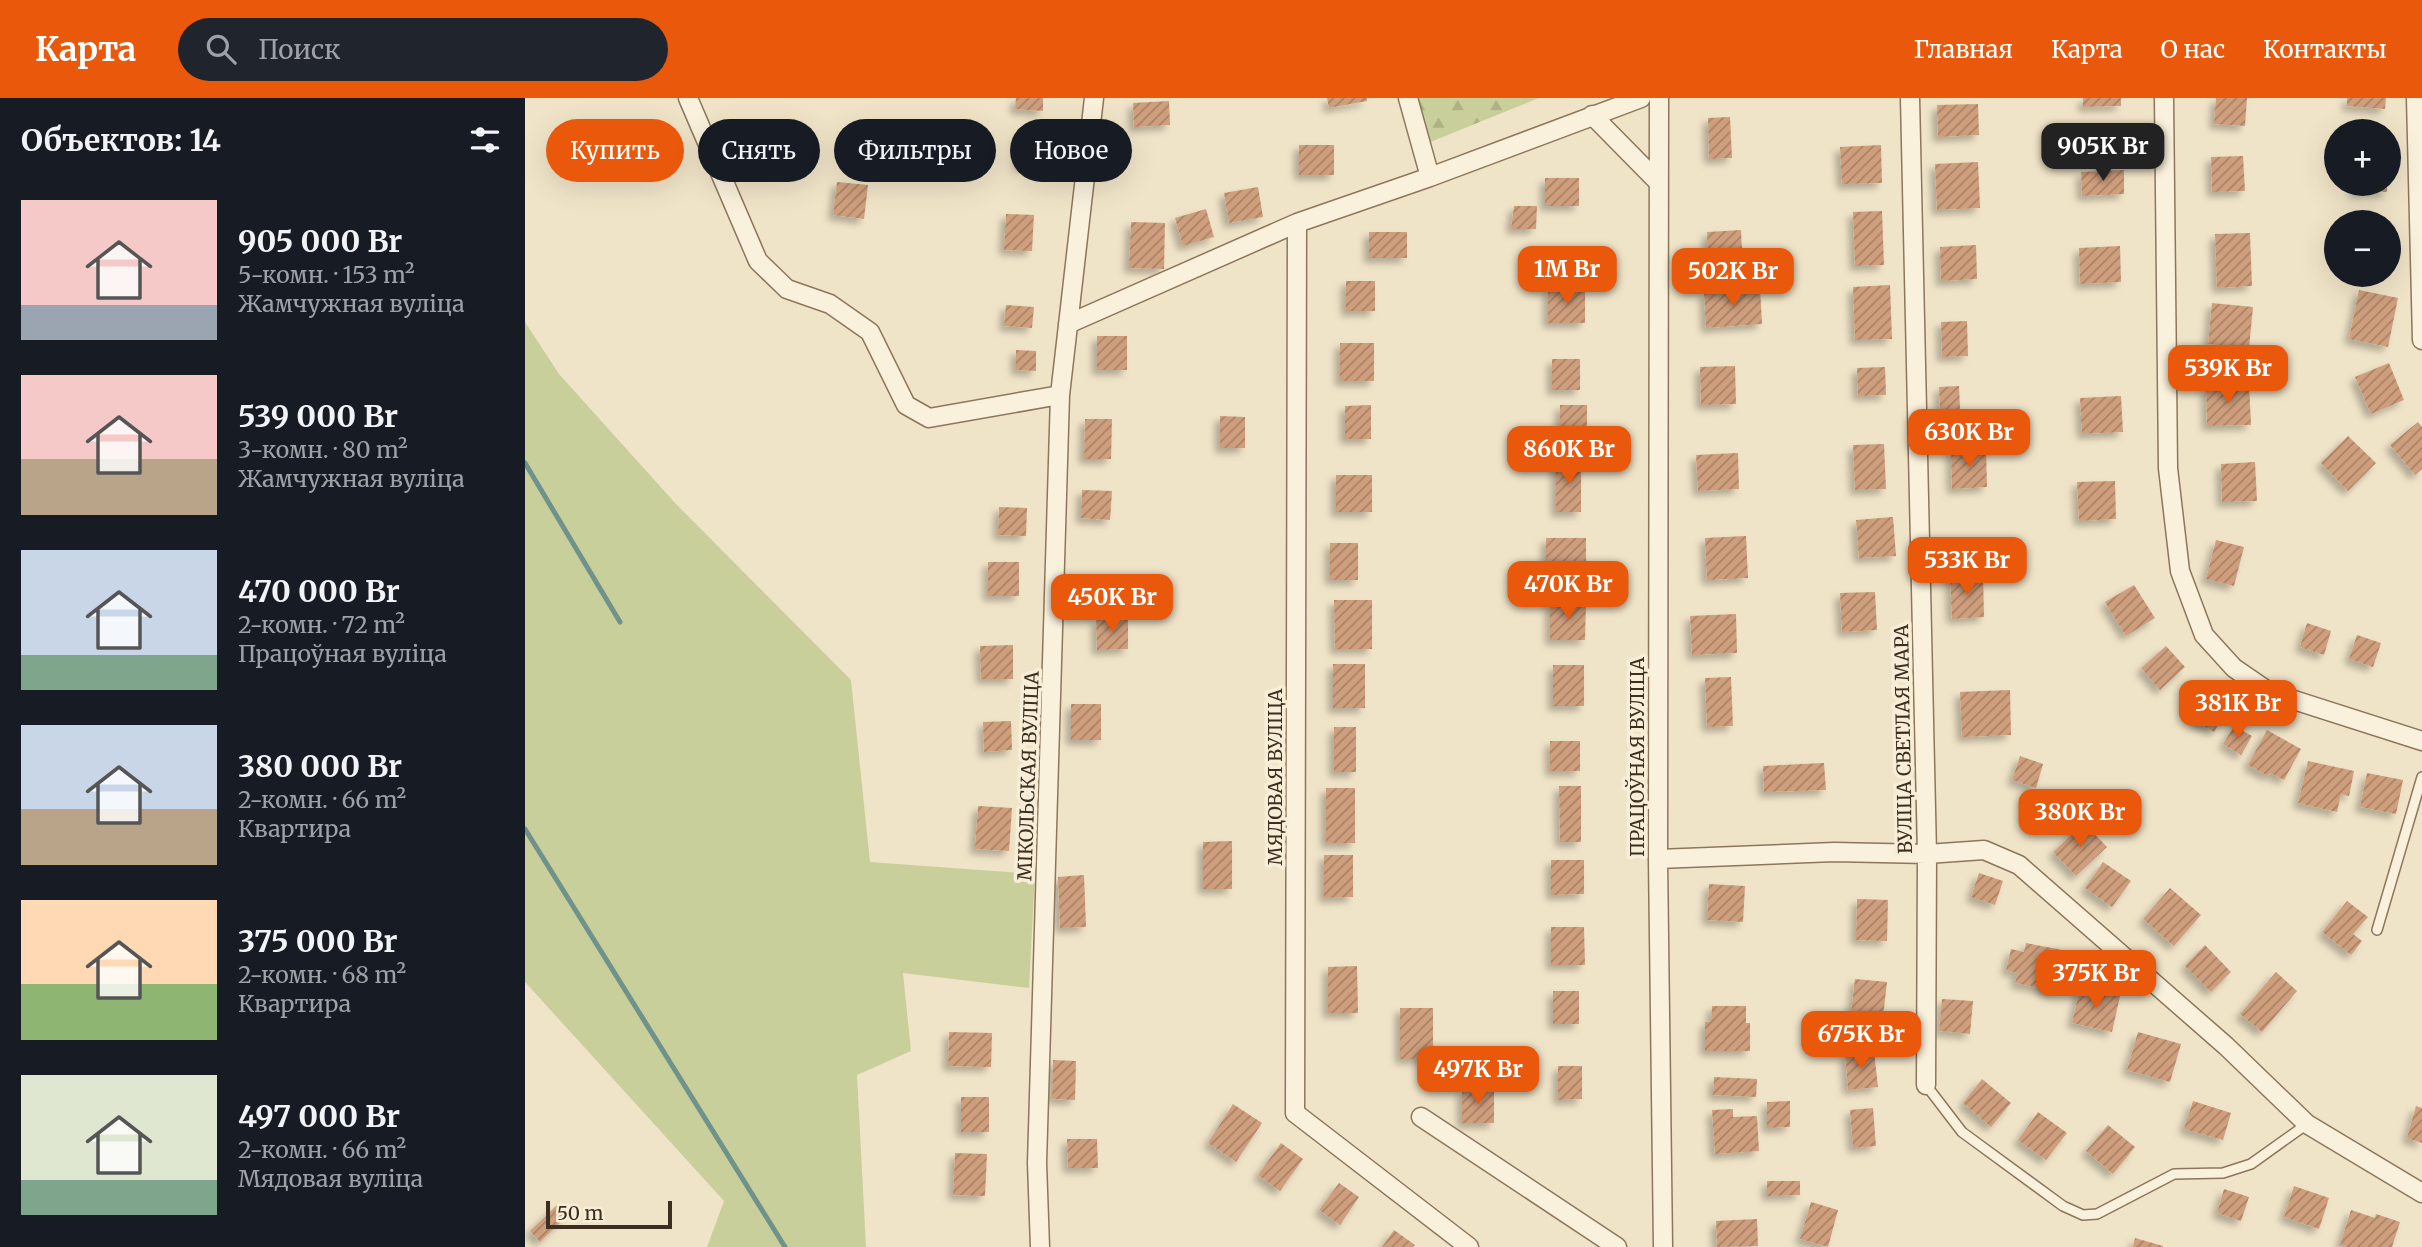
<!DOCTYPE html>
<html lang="ru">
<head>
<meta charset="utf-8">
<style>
  body { margin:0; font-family:Merriweather,serif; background:#20242c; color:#f1f3f6; height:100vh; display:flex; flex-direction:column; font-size:26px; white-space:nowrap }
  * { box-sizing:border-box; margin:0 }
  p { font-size:23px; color:#9ea1a6 }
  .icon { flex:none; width:38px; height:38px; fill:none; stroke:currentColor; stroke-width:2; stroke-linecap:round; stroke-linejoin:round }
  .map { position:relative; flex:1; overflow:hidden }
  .details { display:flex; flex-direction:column; background:#171b24; width:525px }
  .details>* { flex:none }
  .hud { position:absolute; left:21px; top:21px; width:665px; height:63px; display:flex; gap:14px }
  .tools { position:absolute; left:1799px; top:21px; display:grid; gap:14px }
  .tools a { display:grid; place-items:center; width:77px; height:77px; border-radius:50%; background:#171b24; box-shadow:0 7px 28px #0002; font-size:35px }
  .scale { position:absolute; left:21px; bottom:18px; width:126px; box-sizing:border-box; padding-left:7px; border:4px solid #3d2e20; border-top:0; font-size:19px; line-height:24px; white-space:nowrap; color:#3d2e20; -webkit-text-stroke:5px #f7eed8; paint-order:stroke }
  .price { position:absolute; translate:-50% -60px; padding:0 16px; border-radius:14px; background:#ea580c; color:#fff; font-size:23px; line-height:46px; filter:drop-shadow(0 2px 4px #0008) }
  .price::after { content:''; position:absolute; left:50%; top:42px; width:21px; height:16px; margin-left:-10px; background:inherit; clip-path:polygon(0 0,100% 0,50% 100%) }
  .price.selected { background:#222; color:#fff }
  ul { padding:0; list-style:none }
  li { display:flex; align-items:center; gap:21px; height:175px; padding:0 21px }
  li span { display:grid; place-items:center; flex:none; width:196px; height:140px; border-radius:0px; color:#555 }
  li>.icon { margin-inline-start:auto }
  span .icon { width:84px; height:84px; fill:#fffc; stroke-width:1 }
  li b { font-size:30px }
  h2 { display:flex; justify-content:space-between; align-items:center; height:84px; padding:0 21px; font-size:30px }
  .pill { padding:0 24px; border-radius:32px; background:#171b24; box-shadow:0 7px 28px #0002; font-size:24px; line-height:63px }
  .pill.selected { background:#ea580c; color:#fff }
  header { display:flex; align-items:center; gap:42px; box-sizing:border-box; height:98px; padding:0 35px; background:#ea580c; color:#fff }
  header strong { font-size:33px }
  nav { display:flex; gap:38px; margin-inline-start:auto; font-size:24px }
  .search { width:490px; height:63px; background:#20242c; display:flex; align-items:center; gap:18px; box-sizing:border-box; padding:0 24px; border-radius:38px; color:#9ea1a6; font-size:26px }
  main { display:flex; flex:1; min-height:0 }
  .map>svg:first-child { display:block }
  .grass { fill:#c9cf9b }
  .forest { fill:url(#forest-firs) }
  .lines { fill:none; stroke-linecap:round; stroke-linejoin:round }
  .stream { stroke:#6f938a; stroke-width:5 }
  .building { fill:url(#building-hatch); filter:url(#shadow) }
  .lane-casing { stroke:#8d765c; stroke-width:12 }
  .street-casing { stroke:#8d765c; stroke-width:21 }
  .lane { stroke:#faf1dc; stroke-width:9 }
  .street { stroke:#faf1dc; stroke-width:18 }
  .labels { text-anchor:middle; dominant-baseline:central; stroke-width:7; stroke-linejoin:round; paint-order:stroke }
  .street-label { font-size:19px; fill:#3d2e20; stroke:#f7eed8 }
</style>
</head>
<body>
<header>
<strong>Карта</strong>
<div class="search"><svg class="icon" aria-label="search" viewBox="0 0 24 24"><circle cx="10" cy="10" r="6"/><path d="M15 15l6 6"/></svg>Поиск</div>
<nav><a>Главная</a><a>Карта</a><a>О нас</a><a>Контакты</a></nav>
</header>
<main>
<section class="details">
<h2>Объектов: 14<svg class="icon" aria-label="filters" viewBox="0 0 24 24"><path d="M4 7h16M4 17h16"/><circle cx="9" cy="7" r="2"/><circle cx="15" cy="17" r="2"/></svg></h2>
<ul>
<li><span style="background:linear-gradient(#f6c9c9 75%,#9aa5b1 0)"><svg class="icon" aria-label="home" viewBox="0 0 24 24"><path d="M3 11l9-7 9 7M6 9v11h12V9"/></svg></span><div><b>905 000 Br</b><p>5-комн. · 153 m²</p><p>Жамчужная вуліца</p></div></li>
<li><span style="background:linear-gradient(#f6c9c9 60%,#b9a48a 0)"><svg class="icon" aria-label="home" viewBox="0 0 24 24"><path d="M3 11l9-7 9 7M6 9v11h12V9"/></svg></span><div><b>539 000 Br</b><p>3-комн. · 80 m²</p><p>Жамчужная вуліца</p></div></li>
<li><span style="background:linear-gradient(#c9d6e8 75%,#7fa58c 0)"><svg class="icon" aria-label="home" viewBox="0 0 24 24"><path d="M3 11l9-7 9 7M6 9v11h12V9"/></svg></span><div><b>470 000 Br</b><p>2-комн. · 72 m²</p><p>Працоўная вуліца</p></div></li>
<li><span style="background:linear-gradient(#c9d6e8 60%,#b9a48a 0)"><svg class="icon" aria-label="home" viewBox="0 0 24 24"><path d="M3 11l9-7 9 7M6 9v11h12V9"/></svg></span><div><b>380 000 Br</b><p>2-комн. · 66 m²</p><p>Квартира</p></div></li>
<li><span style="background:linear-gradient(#ffd9b3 60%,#8fb573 0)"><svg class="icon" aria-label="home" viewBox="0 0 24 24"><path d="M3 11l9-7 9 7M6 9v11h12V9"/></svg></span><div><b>375 000 Br</b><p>2-комн. · 68 m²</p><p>Квартира</p></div></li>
<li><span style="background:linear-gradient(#dfe7d0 75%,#7fa58c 0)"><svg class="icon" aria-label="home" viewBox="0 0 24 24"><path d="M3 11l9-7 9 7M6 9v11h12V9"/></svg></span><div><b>497 000 Br</b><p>2-комн. · 66 m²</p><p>Мядовая вуліца</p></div></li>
</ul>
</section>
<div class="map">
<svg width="1897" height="1149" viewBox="0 0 1897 1149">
  <defs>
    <pattern id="forest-firs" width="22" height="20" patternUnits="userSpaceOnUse" patternTransform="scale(1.75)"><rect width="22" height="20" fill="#c9cf9b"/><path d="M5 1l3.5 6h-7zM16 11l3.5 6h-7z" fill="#aeb285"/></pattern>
    <pattern id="building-hatch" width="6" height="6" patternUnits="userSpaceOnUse" patternTransform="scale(1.75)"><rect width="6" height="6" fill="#cf9f7d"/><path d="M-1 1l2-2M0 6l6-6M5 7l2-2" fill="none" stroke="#a98266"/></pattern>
    <filter id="shadow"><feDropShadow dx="-5" dy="5" stdDeviation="3.5" flood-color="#0004"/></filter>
  </defs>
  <rect width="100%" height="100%" fill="#f0e4c8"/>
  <path class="grass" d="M0,224L34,276L151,406L326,582L345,764L510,776L504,890L378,875L386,953L332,977L341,1149H182L199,1103L0,884Z"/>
  <path class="forest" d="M891,0H1014L903,45Z"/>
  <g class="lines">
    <path class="stream" d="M0,365L95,524
      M0,731L260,1149"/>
  </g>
  <path class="building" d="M491,0H518V13L490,11Z
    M802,0H842V3L804,10Z
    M1558,0H1596V8L1558,9Z
    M1691,0H1722L1720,28L1689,26Z
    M1822,0H1861L1860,11L1822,8Z
    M644,3L645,27L609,29L608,5Z
    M1453,6L1454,37L1413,39L1412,7Z
    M1205,19L1207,60L1184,61L1183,20Z
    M494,36L536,38L534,69L493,68Z
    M774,47H809V77H774Z
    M1356,47L1357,85L1317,86L1315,49Z
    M1718,58L1720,93L1687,94L1686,59Z
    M1453,64L1455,110L1412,112L1410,66Z
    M1599,72V96L1557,98L1556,74Z
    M1020,80H1054V108H1020Z
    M312,84L343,87L339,121L308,117Z
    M1829,86H1862V94L1830,95Z
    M733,89L738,119L704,125L699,95Z
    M989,108H1012L1011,131H986Z
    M681,111L689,139L658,148L650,120Z
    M1357,113L1359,167L1330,168L1328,114Z
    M481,116L509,117L507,153L479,152Z
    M606,124L640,125L639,171L604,170Z
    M1216,132L1218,172L1183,174L1182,134Z
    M844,134H882V160H844Z
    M1725,135L1727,188L1692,190L1690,136Z
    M1451,147L1452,181L1416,183L1415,149Z
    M1595,148L1596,184L1555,186L1554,150Z
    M821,183H850V213H821Z
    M1365,187L1367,241L1330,242L1328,189Z
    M1023,190H1060V225H1023Z
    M1235,190L1237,226L1181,230L1179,194Z
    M1834,192L1873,200L1863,249L1824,241Z
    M1687,205L1728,209L1724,250L1683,246Z
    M481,207L509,209L507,230L479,228Z
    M1442,223L1443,258L1417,259L1416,224Z
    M572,238H602V272H572Z
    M815,245H849V283H815Z
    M491,252L511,253V273L491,272Z
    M1027,261H1055V292H1027Z
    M1864,265L1879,302L1846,316L1830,279Z
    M1210,268L1211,306L1176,307L1175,269Z
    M1360,269L1361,297L1333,298L1332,270Z
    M1724,286L1726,327L1682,328L1681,288Z
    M1434,288L1436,333L1416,334L1414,289Z
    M1596,298L1598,334L1557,336L1555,300Z
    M846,307V341H820V308Z
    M1035,307H1062V342H1035Z
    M695,318L720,319V350H695Z
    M560,321H587L586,361H559Z
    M1893,324L1897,329V371L1890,377L1865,347Z
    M1823,338L1851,365L1823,393L1796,365Z
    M1359,346L1361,391L1330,392L1328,347Z
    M1461,351L1462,389L1427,391L1426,352Z
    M1213,355L1214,391L1173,393L1171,357Z
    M1031,363H1056V414H1031Z
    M1730,364L1732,403L1697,404L1696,366Z
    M811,377H847V414H811Z
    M1590,383L1591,421L1554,423L1552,384Z
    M557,392L587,393L585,422L556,420Z
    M474,409L502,410L501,438L473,437Z
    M1368,419L1371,458L1334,460L1331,422Z
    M1221,438L1223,480L1182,482L1180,440Z
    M1021,440H1061V479H1021Z
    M1691,442L1719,449L1709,488L1681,481Z
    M805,445H833V482H805Z
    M463,464H494V498H463Z
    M1458,477L1459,519L1427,521L1425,478Z
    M1609,487L1630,520L1601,538L1580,504Z
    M1350,494L1352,532L1317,534L1315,495Z
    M809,502H847V551H810Z
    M1025,504H1061L1060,542H1025Z
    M1211,516L1212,555L1167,557L1165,518Z
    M603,520V551L572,552L571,521Z
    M1782,525L1806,533L1799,557L1775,549Z
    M1832,537L1856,545L1848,569L1824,561Z
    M488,547V581H456L455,548Z
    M1641,548L1660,569L1635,592L1616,570Z
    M808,566H840V610H808Z
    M1028,567H1059V608H1028Z
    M1206,579L1208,628L1182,629L1180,580Z
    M1485,592L1486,637L1437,639L1435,594Z
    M1685,599L1703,609L1689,634L1671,624Z
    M546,606H576V642H546Z
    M486,623L487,652L459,654L458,624Z
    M1709,628L1727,638L1716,657L1698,646Z
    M809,629H831V674H809Z
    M1742,632L1776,651L1759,682L1745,675L1743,678L1723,667Z
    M1025,643H1055V673H1025Z
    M1495,658L1518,666L1511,690L1487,682Z
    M1783,663L1829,673L1824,698L1816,696L1812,714L1773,705Z
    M1299,665L1301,692L1239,694L1238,668Z
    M1842,675L1878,682L1871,716L1835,709Z
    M1034,688H1056V744H1035Z
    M801,690H830V745H801Z
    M453,708L487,710L484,753L450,751Z
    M1559,725L1582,749L1551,778L1528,754Z
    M707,743V791H678V744Z
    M799,757H828V799L799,800Z
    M1026,762H1059V796L1026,797Z
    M1578,764L1606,783L1587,809L1560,790Z
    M1454,775L1478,783L1470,807L1446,799Z
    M559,777L561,829L535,830L533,779Z
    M1184,786L1220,788L1218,824L1182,822Z
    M1645,790L1676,817L1649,848L1618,821Z
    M1332,801L1363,802L1362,843L1331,842Z
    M1822,803L1843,819L1828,836L1837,843L1826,857L1797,834Z
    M1026,829H1059L1060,867H1026Z
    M1501,845L1537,852L1528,893L1490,885L1493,875L1481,872L1486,851L1499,854Z
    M1680,847L1706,874L1686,894L1660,868Z
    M832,868L833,915H803V869Z
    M1751,874L1772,893L1737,934L1715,916Z
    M1330,881L1362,884L1358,919L1326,915Z
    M1555,889L1595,898L1587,934L1547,925Z
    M1028,893H1054V926H1028Z
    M1417,901L1448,903L1445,936L1414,933Z
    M1187,908H1221V925H1225V953H1180V924H1186Z
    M875,910H908V961H875Z
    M424,934L467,935L466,969L423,968Z
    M1613,934L1656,946L1645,984L1602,972Z
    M1349,953L1353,989L1323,992L1320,956Z
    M528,962L551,963L550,1002L527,1001Z
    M1033,968H1057V1001L1033,1002Z
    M1189,979L1232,981L1231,999L1188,997Z
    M1457,981L1486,1005L1466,1029L1438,1005Z
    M937,991H969V1025H937Z
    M436,999H464V1034H436Z
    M1265,1003V1029L1242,1030V1004Z
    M1668,1003L1706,1015L1698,1042L1659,1031Z
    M708,1006L737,1025L711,1064L683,1045Z
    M1891,1008L1897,1010V1045L1882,1040Z
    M1348,1010L1351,1048L1328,1050L1325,1012Z
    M1208,1011V1019L1232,1018L1234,1053L1190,1056L1187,1012Z
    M1513,1014L1542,1035L1521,1062L1493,1042Z
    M1583,1027L1610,1049L1588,1076L1561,1053Z
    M542,1041H572L573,1070H543Z
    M756,1045L778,1061L755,1093L733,1077Z
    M430,1055L462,1056L460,1098L428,1097Z
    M1242,1083H1275V1097L1242,1098Z
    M814,1085L834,1099L815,1127L794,1112Z
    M1769,1088L1804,1100L1794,1131L1759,1119Z
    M1699,1091L1724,1099L1716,1123L1692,1115Z
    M1286,1104L1313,1112L1303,1149L1275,1141Z
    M32,1107L42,1118L15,1144L5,1133Z
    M1826,1112L1850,1120L1851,1116L1875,1124L1867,1149H1822L1815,1147Z
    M1232,1121L1233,1148L1192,1149L1191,1123Z
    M869,1132L890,1147L888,1149H857Z
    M1610,1140L1638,1148V1149H1608Z"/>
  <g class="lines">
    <defs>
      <path id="lane" d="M1852,832L1897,679
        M1401,987L1437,1034L1538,1108L1558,1117L1572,1116L1649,1076L1698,1075L1726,1066L1782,1026"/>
      <path id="street" d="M163,0L233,163L262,191L305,206L345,234L381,307L404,320L535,297
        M883,0L905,79
        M1134,0L1133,761L1138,1149
        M1385,0L1402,756L1401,987
        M1639,0L1643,370L1655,473L1679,537L1709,570L1744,594L1897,643
        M1891,0L1897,242
        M1067,17L1133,84
        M772,125L770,1015L944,1149
        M543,226L772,125L905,79L1116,0
        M1133,761L1309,754L1402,756L1459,752L1494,767L1701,948L1782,1026L1897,1095
        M896,1019L1092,1149
        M515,1149L512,1065L535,297L569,0"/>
    </defs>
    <use href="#lane" class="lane-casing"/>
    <use href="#street" class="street-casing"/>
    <use href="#lane" class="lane"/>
    <use href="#street" class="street"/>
  </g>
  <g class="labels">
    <g class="street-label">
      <text transform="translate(1378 641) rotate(-91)">ВУЛІЦА СВЕТЛАЯ МАРА</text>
      <text transform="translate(1112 659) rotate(-90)">ПРАЦОЎНАЯ ВУЛІЦА</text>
      <text transform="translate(503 678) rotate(-88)">МІКОЛЬСКАЯ ВУЛІЦА</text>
      <text transform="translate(750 679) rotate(-90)">МЯДОВАЯ ВУЛІЦА</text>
    </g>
  </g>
</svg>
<div class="tools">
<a>+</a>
<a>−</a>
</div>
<div class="scale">50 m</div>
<b class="price selected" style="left:1578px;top:85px">905K Br</b>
<b class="price" style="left:1042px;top:208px">1M Br</b>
<b class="price" style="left:1208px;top:210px">502K Br</b>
<b class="price" style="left:1703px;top:307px">539K Br</b>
<b class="price" style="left:1444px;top:371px">630K Br</b>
<b class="price" style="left:1044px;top:388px">860K Br</b>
<b class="price" style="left:1442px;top:499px">533K Br</b>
<b class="price" style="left:1043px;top:523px">470K Br</b>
<b class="price" style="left:587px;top:536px">450K Br</b>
<b class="price" style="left:1713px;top:642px">381K Br</b>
<b class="price" style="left:1555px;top:751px">380K Br</b>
<b class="price" style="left:1571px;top:912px">375K Br</b>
<b class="price" style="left:1336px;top:973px">675K Br</b>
<b class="price" style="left:953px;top:1008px">497K Br</b>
<div class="hud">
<a class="pill selected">Купить</a>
<a class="pill">Снять</a>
<a class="pill">Фильтры</a>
<a class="pill">Новое</a>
</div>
</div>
</main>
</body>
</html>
